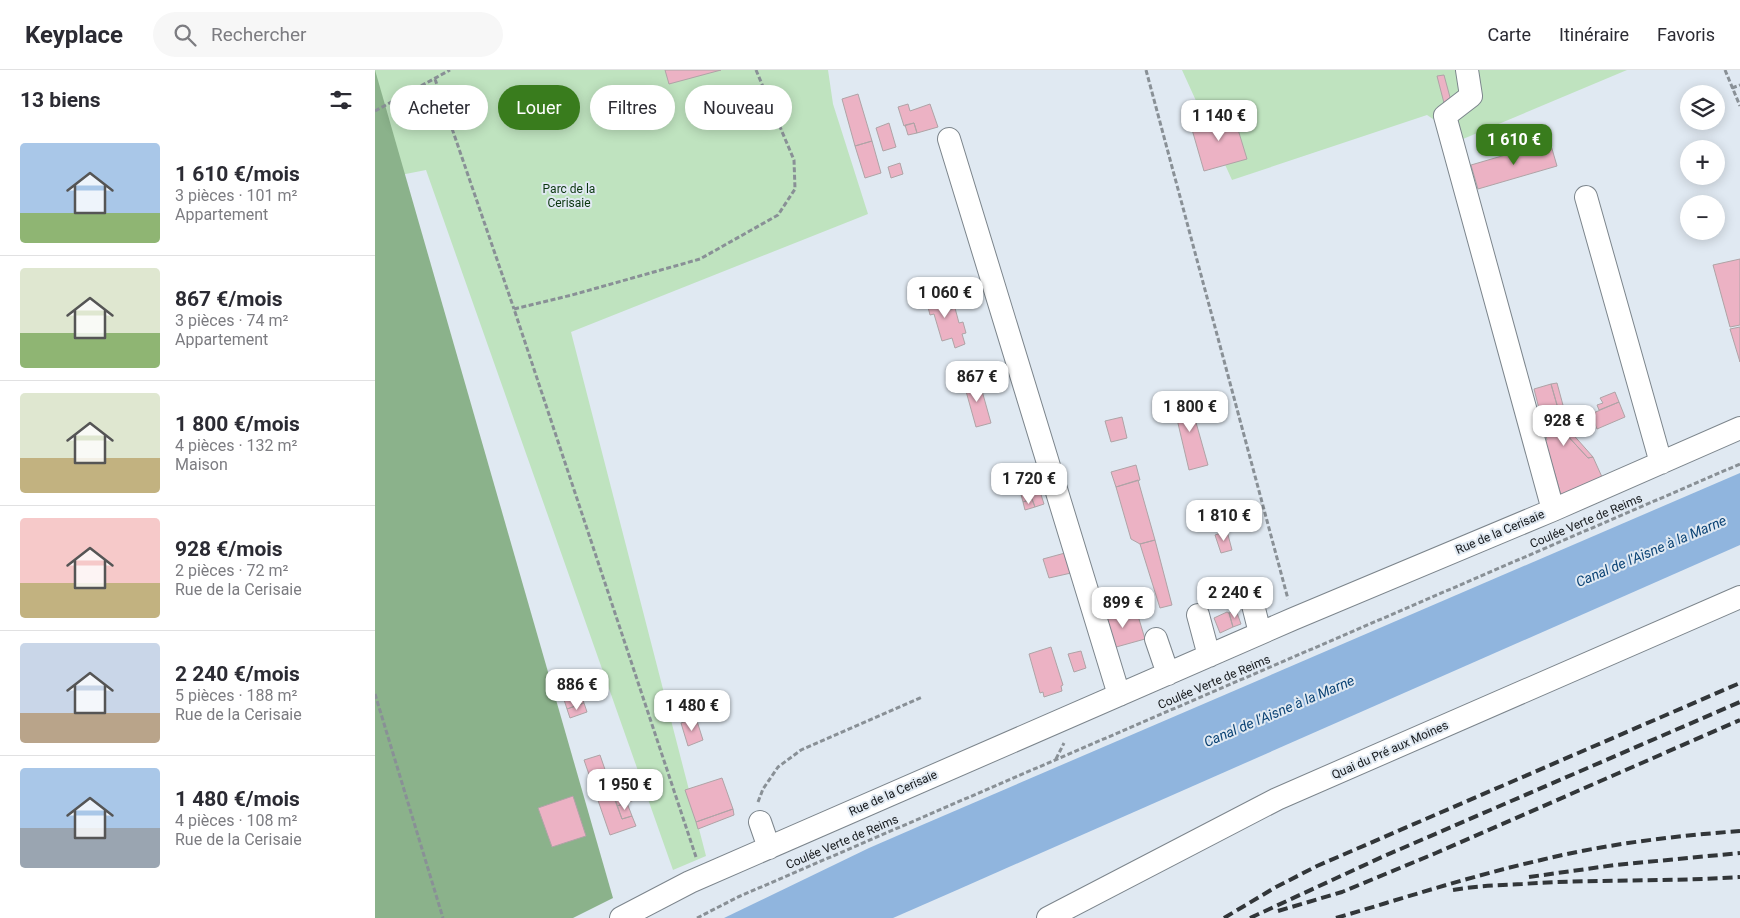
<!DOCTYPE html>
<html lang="fr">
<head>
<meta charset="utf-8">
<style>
  body { margin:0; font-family:Roboto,sans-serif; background:#f7f7f7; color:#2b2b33; height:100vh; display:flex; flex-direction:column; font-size:19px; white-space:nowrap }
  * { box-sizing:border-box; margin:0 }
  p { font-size:16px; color:#7c7c81 }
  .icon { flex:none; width:28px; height:28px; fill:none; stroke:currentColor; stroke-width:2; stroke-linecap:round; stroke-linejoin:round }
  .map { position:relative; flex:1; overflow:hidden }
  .details { display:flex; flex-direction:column; background:#fff; width:375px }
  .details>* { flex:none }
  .banner { position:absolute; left:15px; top:15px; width:475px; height:45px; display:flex; gap:10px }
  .fabs { position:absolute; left:1305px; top:15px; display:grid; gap:10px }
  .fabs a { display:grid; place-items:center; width:45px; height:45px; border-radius:50%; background:#fff; box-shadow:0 2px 12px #0003; font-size:25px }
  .price { position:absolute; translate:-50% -42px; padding:0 11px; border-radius:10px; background:#fff; color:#222; font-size:16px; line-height:32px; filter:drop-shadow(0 1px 2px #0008) }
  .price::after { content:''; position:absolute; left:50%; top:30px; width:15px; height:11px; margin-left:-8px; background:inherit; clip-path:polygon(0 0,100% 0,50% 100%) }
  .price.active { background:#397c1d; color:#fff }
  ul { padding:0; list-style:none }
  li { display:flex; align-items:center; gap:15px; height:125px; padding:0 20px }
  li+li { border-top:1px solid #e1e1e2 }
  li span { display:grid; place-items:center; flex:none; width:140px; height:100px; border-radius:5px; color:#555 }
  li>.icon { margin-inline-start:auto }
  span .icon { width:60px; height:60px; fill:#fffc; stroke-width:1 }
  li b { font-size:21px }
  h2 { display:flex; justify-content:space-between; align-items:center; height:60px; padding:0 20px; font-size:21px }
  .pill { padding:0 18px; border-radius:22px; background:#fff; box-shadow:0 2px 12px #0003; font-size:18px; line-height:45px }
  .pill.active { background:#397c1d; color:#fff }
  header { display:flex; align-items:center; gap:30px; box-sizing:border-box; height:70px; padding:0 25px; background:#fff; border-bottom:1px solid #e1e1e2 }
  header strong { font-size:24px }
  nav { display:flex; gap:28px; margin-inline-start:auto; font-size:18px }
  .search { width:350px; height:45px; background:#f7f7f7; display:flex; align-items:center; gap:12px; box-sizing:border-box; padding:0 18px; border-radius:28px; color:#7c7c81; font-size:19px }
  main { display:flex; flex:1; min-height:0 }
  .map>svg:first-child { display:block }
  .green { fill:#bfe3bf }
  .forest { fill:#8bb28b }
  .water { fill:#90b5de }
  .building { fill:#ecb2c4; stroke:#afa3a6 }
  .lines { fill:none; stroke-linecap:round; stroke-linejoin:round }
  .minor-casing { stroke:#7c858c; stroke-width:24 }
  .path { stroke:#899096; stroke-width:3; stroke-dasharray:5 2.5; stroke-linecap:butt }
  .minor { stroke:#fff; stroke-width:22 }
  .rail { stroke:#323639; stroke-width:4; stroke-dasharray:10 5; stroke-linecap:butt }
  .labels { text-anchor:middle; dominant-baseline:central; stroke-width:4; stroke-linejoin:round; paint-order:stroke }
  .park-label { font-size:12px; fill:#0b360f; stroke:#e0e9f2 }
  .street-label { font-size:12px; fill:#131619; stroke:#e0e9f2 }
  .water-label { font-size:14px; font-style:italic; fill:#0b4375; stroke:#e0e9f2 }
</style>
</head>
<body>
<header>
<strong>Keyplace</strong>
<div class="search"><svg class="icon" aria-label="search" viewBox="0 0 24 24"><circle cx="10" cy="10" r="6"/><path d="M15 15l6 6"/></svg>Rechercher</div>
<nav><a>Carte</a><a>Itinéraire</a><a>Favoris</a></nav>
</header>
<main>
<section class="details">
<h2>13 biens<svg class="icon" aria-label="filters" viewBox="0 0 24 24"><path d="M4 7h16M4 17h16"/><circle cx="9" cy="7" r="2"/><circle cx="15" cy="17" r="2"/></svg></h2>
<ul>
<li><span style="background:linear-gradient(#a9c7e8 70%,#8fb573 0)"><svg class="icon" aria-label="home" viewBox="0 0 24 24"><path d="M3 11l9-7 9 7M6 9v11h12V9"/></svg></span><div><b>1 610 €/mois</b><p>3 pièces · 101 m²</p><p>Appartement</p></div></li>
<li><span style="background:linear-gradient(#dfe7d0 65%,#8fb573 0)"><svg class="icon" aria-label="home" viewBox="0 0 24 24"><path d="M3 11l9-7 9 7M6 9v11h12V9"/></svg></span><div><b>867 €/mois</b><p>3 pièces · 74 m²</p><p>Appartement</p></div></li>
<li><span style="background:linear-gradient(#dfe7d0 65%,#c2b280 0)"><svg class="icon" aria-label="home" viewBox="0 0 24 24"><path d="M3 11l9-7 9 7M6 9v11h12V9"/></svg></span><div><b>1 800 €/mois</b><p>4 pièces · 132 m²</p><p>Maison</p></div></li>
<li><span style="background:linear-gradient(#f6c9c9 65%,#c2b280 0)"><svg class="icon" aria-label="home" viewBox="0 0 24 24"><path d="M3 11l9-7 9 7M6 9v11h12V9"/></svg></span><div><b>928 €/mois</b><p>2 pièces · 72 m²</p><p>Rue de la Cerisaie</p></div></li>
<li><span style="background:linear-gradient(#c9d6e8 70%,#b9a48a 0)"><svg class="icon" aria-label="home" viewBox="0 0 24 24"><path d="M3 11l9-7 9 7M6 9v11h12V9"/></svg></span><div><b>2 240 €/mois</b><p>5 pièces · 188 m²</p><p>Rue de la Cerisaie</p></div></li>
<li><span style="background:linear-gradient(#a9c7e8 60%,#9aa5b1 0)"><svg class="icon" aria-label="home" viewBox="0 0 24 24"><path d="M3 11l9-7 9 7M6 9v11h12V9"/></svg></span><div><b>1 480 €/mois</b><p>4 pièces · 108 m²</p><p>Rue de la Cerisaie</p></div></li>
</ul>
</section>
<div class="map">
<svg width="1365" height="848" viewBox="0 0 1365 848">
  <rect width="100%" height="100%" fill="#e0e9f2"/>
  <path class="green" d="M0,0H453L458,34L493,144L196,262L331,786L298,800L51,100L0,110Z
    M807,0H1252L1088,69L1052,45L857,110Z"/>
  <path class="forest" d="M0,0L238,828L198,848H0Z"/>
  <path class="water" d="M1365,403V475L582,820L518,848H349L494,778L547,755Z"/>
  <path class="building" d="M290,0H346L294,14Z
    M1069,5L1076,31L1069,33L1062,6Z
    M483,24L497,71L480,76L467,29Z
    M533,34L535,41L555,34L563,57L542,63L539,53L529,56L523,37Z
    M858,43L872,89L829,101L816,56Z
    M514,53L521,77L508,81L501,58Z
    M539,53L542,63L533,65L530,55Z
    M497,71L506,103L490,108L480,76Z
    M1175,72L1182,96L1103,119L1096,95Z
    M525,93L528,104L516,108L513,97Z
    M1365,189V255L1355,257L1338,195Z
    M561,217L569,242L580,238L584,253L588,252L591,263L587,264L590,274L580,278L577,268L567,271L559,244L555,245L549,221Z
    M1365,257V292L1355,259Z
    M604,310L616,353L601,357L589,314Z
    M1182,313L1195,361L1218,387L1213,388L1190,363L1176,314Z
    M1176,314L1190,363L1213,388L1218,387L1227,407L1186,425L1170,370H1172L1159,319Z
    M1240,322L1244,332L1224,340L1222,335L1228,333L1225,328Z
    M813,324L833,395L814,400L797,328Z
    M1244,332L1250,347L1222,359L1216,344Z
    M747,347L752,368L736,372L730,351Z
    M761,395L765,410L741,417L736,402Z
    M658,398L661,408L664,407L666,414L663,415L669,434L660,437L657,429L648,432L645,421L648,419L643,402Z
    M763,410L780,470L765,474L756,469L741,417Z
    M657,429L660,437L650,440L648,432Z
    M852,461L857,480L846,483L840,465Z
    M780,470L797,535L785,538L765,474Z
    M690,483L696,503L674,508L668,489Z
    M756,524L761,539L726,549L719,529L729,526L731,533Z
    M761,539L770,569L734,579L726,549Z
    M861,540L866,554L858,557L854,543Z
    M852,542L854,543L858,557L845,563L839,548Z
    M676,577L688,615L686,616L687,621L669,627L668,622L665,623L654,584Z
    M706,581L711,598L699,602L693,584Z
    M201,609L209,633L192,639L184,614Z
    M209,633L212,642L195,648L192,639Z
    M321,648L328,670L313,676L306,653Z
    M225,685L247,749L257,746L261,756L235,765L209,690Z
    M347,708L358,739L321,752L310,720Z
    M255,709L262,729L242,736L235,716Z
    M198,726L211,766L177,777L163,738Z
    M252,733L257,746L247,749L242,736Z
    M358,739L359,745L323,759L321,752Z"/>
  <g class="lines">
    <defs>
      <path id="minor" d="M1092,0L1096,26L1070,46L1178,440
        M574,69L744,625
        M1211,127L1286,393
        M875,523L885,563
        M823,545L834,586
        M781,569L793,604
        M385,752L394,778
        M246,848L315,812L918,549L1178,440L1365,358
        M673,848L902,729L1365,527"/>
    </defs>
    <use href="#minor" class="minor-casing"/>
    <path class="path" d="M771,0L913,529
      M1350,0L1365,36
      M60,9L139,239
      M1357,18L1365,15
      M0,41L75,0
      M0,624L68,848
      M681,689L689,673
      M383,732L388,719L403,697L426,680L547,627
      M321,787L139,239L197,225L325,189L403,145L420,119L419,90L381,0
      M322,848L363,827L1365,394"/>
    <use href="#minor" class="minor"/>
    <path class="rail" d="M1154,807L1240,795L1365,783
      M1078,820C1101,816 1124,815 1147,814C1219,809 1292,812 1365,807
      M903,841L967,822L1061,783L1365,650
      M849,848L901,817L942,796L1365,613
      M875,848L1007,787L1365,632
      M961,848C1029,828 1096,806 1166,790C1231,774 1298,766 1365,761"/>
  </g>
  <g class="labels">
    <g class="park-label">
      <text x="194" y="119">Parc de la<tspan x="194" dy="14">Cerisaie</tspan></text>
    </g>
    <g class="street-label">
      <text transform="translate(1211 451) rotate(-23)">Coulée Verte de Reims</text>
      <text transform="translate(1125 462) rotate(-23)">Rue de la Cerisaie</text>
      <text transform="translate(839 612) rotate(-23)">Coulée Verte de Reims</text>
      <text transform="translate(1015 680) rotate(-24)">Quai du Pré aux Moines</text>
      <text transform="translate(518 723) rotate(-24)">Rue de la Cerisaie</text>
      <text transform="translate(467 772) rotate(-23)">Coulée Verte de Reims</text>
    </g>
    <g class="water-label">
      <text transform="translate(1276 481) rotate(-23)">Canal de l'Aisne à la Marne</text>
      <text transform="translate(904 641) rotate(-23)">Canal de l'Aisne à la Marne</text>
    </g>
  </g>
</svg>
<div class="fabs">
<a><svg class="icon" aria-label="layers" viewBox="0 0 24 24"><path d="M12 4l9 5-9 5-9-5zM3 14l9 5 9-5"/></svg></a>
<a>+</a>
<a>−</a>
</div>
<b class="price" style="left:844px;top:72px">1 140 €</b>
<b class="price active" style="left:1139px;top:96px">1 610 €</b>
<b class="price" style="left:570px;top:249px">1 060 €</b>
<b class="price" style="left:602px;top:333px">867 €</b>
<b class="price" style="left:815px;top:363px">1 800 €</b>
<b class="price" style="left:1189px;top:377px">928 €</b>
<b class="price" style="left:654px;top:435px">1 720 €</b>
<b class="price" style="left:849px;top:472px">1 810 €</b>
<b class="price" style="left:860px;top:549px">2 240 €</b>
<b class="price" style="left:748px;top:559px">899 €</b>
<b class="price" style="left:202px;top:641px">886 €</b>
<b class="price" style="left:317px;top:662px">1 480 €</b>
<b class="price" style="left:250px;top:741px">1 950 €</b>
<div class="banner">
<a class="pill">Acheter</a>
<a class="pill active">Louer</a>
<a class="pill">Filtres</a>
<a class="pill">Nouveau</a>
</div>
</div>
</main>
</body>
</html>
